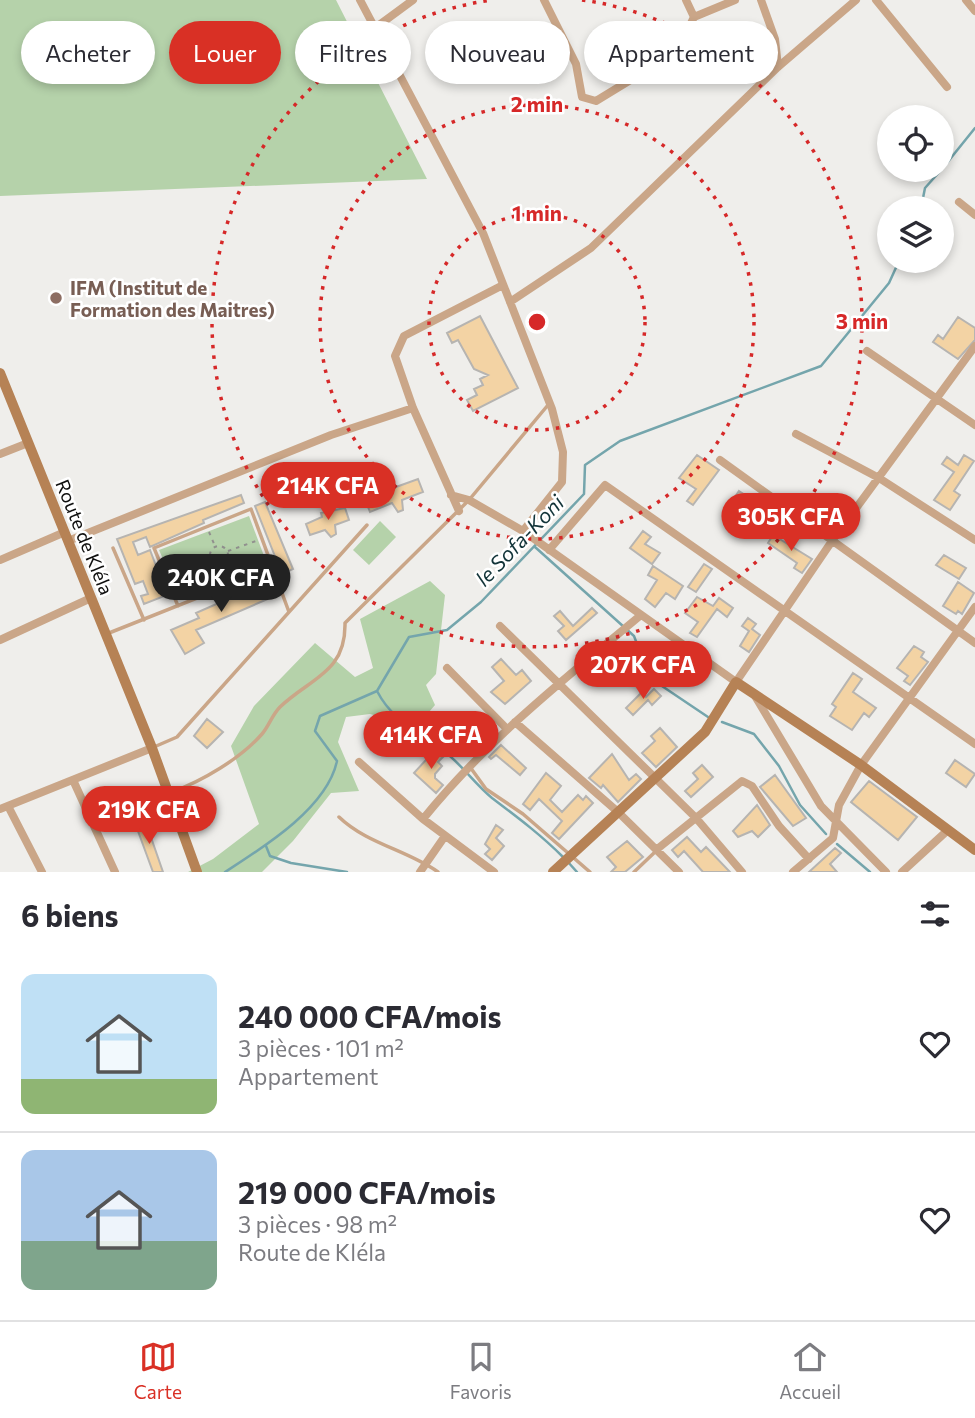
<!DOCTYPE html>
<html lang="fr">
<head>
<meta charset="utf-8">
<style>
  body { margin:0; font-family:Commissioner,sans-serif; background:#f7f7f7; color:#2b2b33; height:100vh; display:flex; flex-direction:column; font-size:26px; white-space:nowrap }
  * { box-sizing:border-box; margin:0 }
  p { font-size:23px; color:#7c7c81 }
  .icon { flex:none; width:38px; height:38px; fill:none; stroke:currentColor; stroke-width:2; stroke-linecap:round; stroke-linejoin:round }
  .map { position:relative; height:872px; overflow:hidden }
  .side { display:flex; flex-direction:column; background:#fff; flex:1 }
  .side>* { flex:none }
  .guide { position:absolute; left:21px; top:21px; width:934px; height:63px; display:flex; gap:14px }
  .controls { position:absolute; left:877px; top:105px; display:grid; gap:14px }
  .controls a { display:grid; place-items:center; width:77px; height:77px; border-radius:50%; background:#fff; box-shadow:0 4px 10px #0003; font-size:35px }
  .price { position:absolute; translate:-50% -60px; padding:0 16px; border-radius:24px; background:#d93025; color:#fff; font-size:23px; line-height:46px; filter:drop-shadow(0 2px 4px #0008) }
  .price::after { content:''; position:absolute; left:50%; top:42px; width:21px; height:16px; margin-left:-10px; background:inherit; clip-path:polygon(0 0,100% 0,50% 100%) }
  .price.selected { background:#222; color:#fff }
  ul { padding:0; list-style:none }
  li { display:flex; align-items:center; gap:21px; height:175px; padding:0 21px }
  li+li { border-top:2px solid #e1e1e2 }
  li span { display:grid; place-items:center; flex:none; width:196px; height:140px; border-radius:14px; color:#555 }
  li>.icon { margin-inline-start:auto }
  span .icon { width:84px; height:84px; fill:#fffc; stroke-width:1 }
  li b { font-size:30px }
  h2 { display:flex; justify-content:space-between; align-items:center; height:84px; padding:0 21px; font-size:30px }
  .pill { padding:0 24px; border-radius:32px; background:#fff; box-shadow:0 4px 10px #0003; font-size:24px; line-height:63px }
  .pill.selected { background:#d93025; color:#fff }
  .tab-bar { display:flex; justify-content:space-around; align-items:center; height:98px; border-top:2px solid #e1e1e2; background:#fff; font-size:19px; color:#7c7c81 }
  .tab-bar a { display:grid; justify-items:center; gap:4px }
  .tab-bar .selected { color:#d93025 }
  .map>svg:first-child { display:block }
  .green { fill:#b5d2aa }
  .lines { fill:none; stroke-linecap:round; stroke-linejoin:round }
  .stream { stroke:#74a5ac; stroke-width:2.5 }
  .building { fill:#f3d3a4; stroke:#b6b4b1; stroke-width:2 }
  .path { stroke:#91908e; stroke-width:2; stroke-dasharray:3.5 5; stroke-linecap:butt }
  .lane { stroke:#caa688; stroke-width:3.5 }
  .street { stroke:#caa688; stroke-width:8 }
  .secondary { stroke:#b68255; stroke-width:10 }
  .ring { fill:none; stroke:#d62828; stroke-width:3.5; stroke-dasharray:3.5 7 }
  .education-dot { fill:#8d6e63; stroke:#fff; stroke-width:2.5 }
  .labels { text-anchor:middle; dominant-baseline:central; stroke-width:5; stroke-linejoin:round; paint-order:stroke }
  .education-label { font-size:19px; font-weight:bold; fill:#785e54; stroke:#fff; text-anchor:start }
  .street-label { font-size:19px; fill:#0f0f0e; stroke:#fff }
  .water-label { font-size:21px; font-style:italic; fill:#123439; stroke:#fff }
  .centre { fill:#d62828; stroke:#fff; stroke-width:3.5 }
  .ring-label { font-size:21px; text-anchor:middle; font-weight:bold; fill:#d62828; stroke:#fff; stroke-width:5; stroke-linejoin:round; paint-order:stroke }
</style>
</head>
<body>
<div class="map">
<svg width="975" height="872" viewBox="0 0 975 872">
  <rect width="100%" height="100%" fill="#efeeeb"/>
  <path class="green" d="M0,0H336L427,179L0,196Z
    M249,516L267,564L181,600L159,550Z
    M380,521L396,537L369,565L353,550Z
    M430,581L445,595L436,674L426,685L435,705L417,726L370,714L346,717L338,742L359,791L331,793L293,841L262,872H188L213,859L259,824L231,746L254,706L315,643L355,677L373,668L360,619Z"/>
  <g class="lines">
    <path class="stream" d="M942,169L975,128
      M921,208L925,188L941,170
      M535,547L634,636L650,678L708,717
      M377,691C393,722 419,731 445,752C462,765 475,784 492,798C517,817 540,834 563,857
      M722,722L754,734L779,766L800,805L826,834
      M837,844L870,872
      M266,846L270,856L291,863L347,872
      M568,862L577,872
      M225,872C264,847 327,808 337,761L315,731L320,716L377,691L409,637L447,630L481,602L584,494L585,465L620,441L821,366L889,283L899,261"/>
  </g>
  <path class="building" d="M480,316L518,388L473,411L467,400L477,395L474,389L483,385L480,379L488,375L474,369L458,340L452,343L447,333Z
    M958,317L975,328V340L958,359L933,342L938,335L943,339Z
    M697,455L719,470L693,505L687,501L696,489L679,478Z
    M964,455L974,461L954,491L960,495L950,510L934,500L954,472L942,464L947,457L958,465Z
    M310,467L313,478L335,469L339,480L318,488L320,493L312,496L310,492L289,500L285,490L307,481L303,470Z
    M418,479L423,492L402,500L403,510L398,512L392,503L370,512L365,499L386,491L388,486L393,484L396,487Z
    M739,491L756,502L759,498L780,513L777,516L782,520L776,529L759,516L755,520L751,518L746,526L725,512Z
    M241,495L244,503L203,520L204,523L150,547L146,537L133,542L138,555L150,550L167,595L144,604L141,596L148,594L143,581L135,584L117,539Z
    M265,502L293,569L282,574L255,506Z
    M345,508L349,520L335,525L336,534L331,537L325,530L310,535L306,524L322,517L321,513Z
    M643,531L651,537L645,544L660,553L652,564L630,548Z
    M773,535L812,559L802,573L794,568L797,563L768,543Z
    M944,555L966,568L959,579L936,565Z
    M704,564L712,569L696,592L688,587Z
    M653,566L683,586L675,599L666,593L655,607L645,599L657,580L648,575Z
    M271,580L277,595L196,630L204,643L185,654L171,630L199,618L196,613Z
    M958,582L974,593L962,614L958,611L956,614L943,606Z
    M697,597L713,606L719,598L733,608L727,617L717,609L697,637L690,633L698,622L685,613Z
    M592,608L597,613L566,640L558,631L564,626L554,616L560,611L573,626Z
    M748,618L756,624L752,629L760,635L749,652L740,646L749,631L742,626Z
    M914,646L924,652L921,657L928,662L910,685L904,681L908,676L897,668Z
    M610,649L618,657L613,662L626,678L618,685L597,660Z
    M501,659L516,675L522,670L531,681L505,704L491,692L504,681L492,667Z
    M853,673L862,679L853,692L876,708L869,717L864,713L852,730L830,716L836,707L832,704Z
    M654,689L661,696L652,705L648,700L633,715L626,708L642,692L646,697Z
    M207,719L223,732L207,748L194,736Z
    M660,728L677,747L656,767L642,753L655,741L651,736Z
    M501,745L526,768L520,775L496,755L491,759L489,757Z
    M436,749L444,756L438,762L442,766L435,774V778L443,785L436,793L414,773Z
    M612,754L629,780L636,774L641,779L618,802L603,785L601,788L589,778Z
    M955,760L975,774L966,787L946,773Z
    M702,765L713,777L691,797L685,791L698,779L693,773Z
    M546,773L561,786L550,800L562,812L578,795L583,800L586,796L593,803L559,839L552,833L562,821L539,799L530,810L523,804Z
    M775,775L806,818L793,826L760,787Z
    M869,781L917,817L898,840L851,802Z
    M757,805L770,825L758,837L752,831L738,837L733,831Z
    M145,820L163,872H153L135,823Z
    M496,825L503,830L496,838L504,846L492,860L485,854L490,849L485,844Z
    M687,837L701,852L706,847L730,872H703L684,851L678,857L672,850Z
    M627,841L643,857L625,872H611L616,867L607,857Z
    M835,848L841,853L830,864L837,872H809Z"/>
  <g class="lines">
    <path class="path" d="M209,532L215,546
      M210 555a9 9 0 1 1 18 0a9 9 0 1 1-18 0Z
      M228,551L256,541
      M229,557L261,565
      M223,565L229,579
      M173,574L210,559
      M188,594L213,563"/>
    <path class="lane" d="M113,548L144,620
      M178,606L154,548L251,509L289,612
      M109,633L273,568
      M154,747L177,737L367,525
      M470,767L486,789L523,814L590,872
      M172,792C202,781 240,759 262,734C269,726 272,715 280,707C310,678 346,673 345,623L469,500L548,405
      M339,817C367,844 407,850 438,872
      M634,872L655,852"/>
    <path class="street" d="M360,0L483,233L552,409L563,452L562,482L523,531
      M544,0L576,64L582,97L596,101L650,68L672,63L694,17L735,0
      M686,0L694,17
      M761,0L775,39L778,67
      M876,0L947,87
      M966,0L975,11
      M375,28L413,0
      M959,202L975,215
      M510,302L591,248L778,67L856,0
      M867,351L975,425
      M796,434L879,478L975,540
      M0,454L28,443
      M720,460L975,643
      M451,495L469,500L523,531L736,682L832,541L975,346
      M459,511L413,408L395,356L404,336L503,285
      M68,541L331,435L413,408
      M549,550L605,485L975,744
      M0,560L65,532
      M500,626L696,818L742,872
      M0,640L91,598
      M447,668L506,728
      M755,696L821,806L886,872
      M515,722L618,812L679,872
      M359,762L423,819L494,872
      M73,780L115,872
      M8,806L42,872
      M0,809L152,748
      M423,819C487,740 563,680 641,615
      M656,850L742,781L752,786L779,826L809,859
      M420,872L445,836
      M793,872L833,838L839,805L861,765L975,607
      M902,872L948,830"/>
    <path class="secondary" d="M0,373L152,748L197,872
      M553,872L705,732L736,682L861,765L975,850"/>
  </g>
  <g class="ring">
    <circle cx="537" cy="322" r="108"/>
    <circle cx="537" cy="322" r="217"/>
    <path d="M582 0A325 325 0 1 1 492 0"/>
  </g>
  <circle class="education-dot" cx="56" cy="298" r="7"/>
  <g class="labels">
    <g class="education-label">
      <text x="70" y="287">IFM (Institut de<tspan x="70" dy="22">Formation des Maitres)</tspan></text>
    </g>
    <g class="street-label">
      <text transform="translate(85 537) rotate(68)">Route de Kléla</text>
    </g>
    <g class="water-label">
      <text transform="translate(519 540) rotate(-46)">le Sofa-Koni</text>
    </g>
  </g>
  <circle cx="537" cy="322" r="10" class="centre"/>
  <g class="ring-label">
    <text x="537" y="112">2 min</text>
    <text x="537" y="221">1 min</text>
    <text x="862" y="329">3 min</text>
  </g>
</svg>
<div class="controls">
<a><svg class="icon" aria-label="locate" viewBox="0 0 24 24"><circle cx="12" cy="12" r="6"/><path d="M12 2v4M12 18v4M2 12h4M18 12h4"/></svg></a>
<a><svg class="icon" aria-label="layers" viewBox="0 0 24 24"><path d="M12 4l9 5-9 5-9-5zM3 14l9 5 9-5"/></svg></a>
</div>
<b class="price" style="left:328px;top:522px">214K CFA</b>
<b class="price" style="left:791px;top:553px">305K CFA</b>
<b class="price selected" style="left:221px;top:614px">240K CFA</b>
<b class="price" style="left:643px;top:701px">207K CFA</b>
<b class="price" style="left:431px;top:771px">414K CFA</b>
<b class="price" style="left:149px;top:846px">219K CFA</b>
<div class="guide">
<a class="pill">Acheter</a>
<a class="pill selected">Louer</a>
<a class="pill">Filtres</a>
<a class="pill">Nouveau</a>
<a class="pill">Appartement</a>
</div>
</div>
<section class="side">
<h2>6 biens<svg class="icon" aria-label="filters" viewBox="0 0 24 24"><path d="M4 7h16M4 17h16"/><circle cx="9" cy="7" r="2"/><circle cx="15" cy="17" r="2"/></svg></h2>
<ul>
<li><span style="background:linear-gradient(#bfe0f5 75%,#8fb573 0)"><svg class="icon" aria-label="home" viewBox="0 0 24 24"><path d="M3 11l9-7 9 7M6 9v11h12V9"/></svg></span><div><b>240 000 CFA/mois</b><p>3 pièces · 101 m²</p><p>Appartement</p></div><svg class="icon" aria-label="heart" viewBox="0 0 24 24"><path d="M12 20l-8-8c-3-5 5-10 8-4 3-6 11-1 8 4z"/></svg></li>
<li><span style="background:linear-gradient(#a9c7e8 65%,#7fa58c 0)"><svg class="icon" aria-label="home" viewBox="0 0 24 24"><path d="M3 11l9-7 9 7M6 9v11h12V9"/></svg></span><div><b>219 000 CFA/mois</b><p>3 pièces · 98 m²</p><p>Route de Kléla</p></div><svg class="icon" aria-label="heart" viewBox="0 0 24 24"><path d="M12 20l-8-8c-3-5 5-10 8-4 3-6 11-1 8 4z"/></svg></li>
</ul>
</section>
<nav class="tab-bar">
<a class="selected"><svg class="icon" aria-label="map" viewBox="0 0 24 24"><path d="M3 6l6-2 6 2 6-2v14l-6 2-6-2-6 2zM9 4v14M15 6v14"/></svg>Carte</a>
<a><svg class="icon" aria-label="saved" viewBox="0 0 24 24"><path d="M7 4h10v16l-5-4-5 4z"/></svg>Favoris</a>
<a><svg class="icon" aria-label="home" viewBox="0 0 24 24"><path d="M3 11l9-7 9 7M6 9v11h12V9"/></svg>Accueil</a>
</nav>
</body>
</html>
